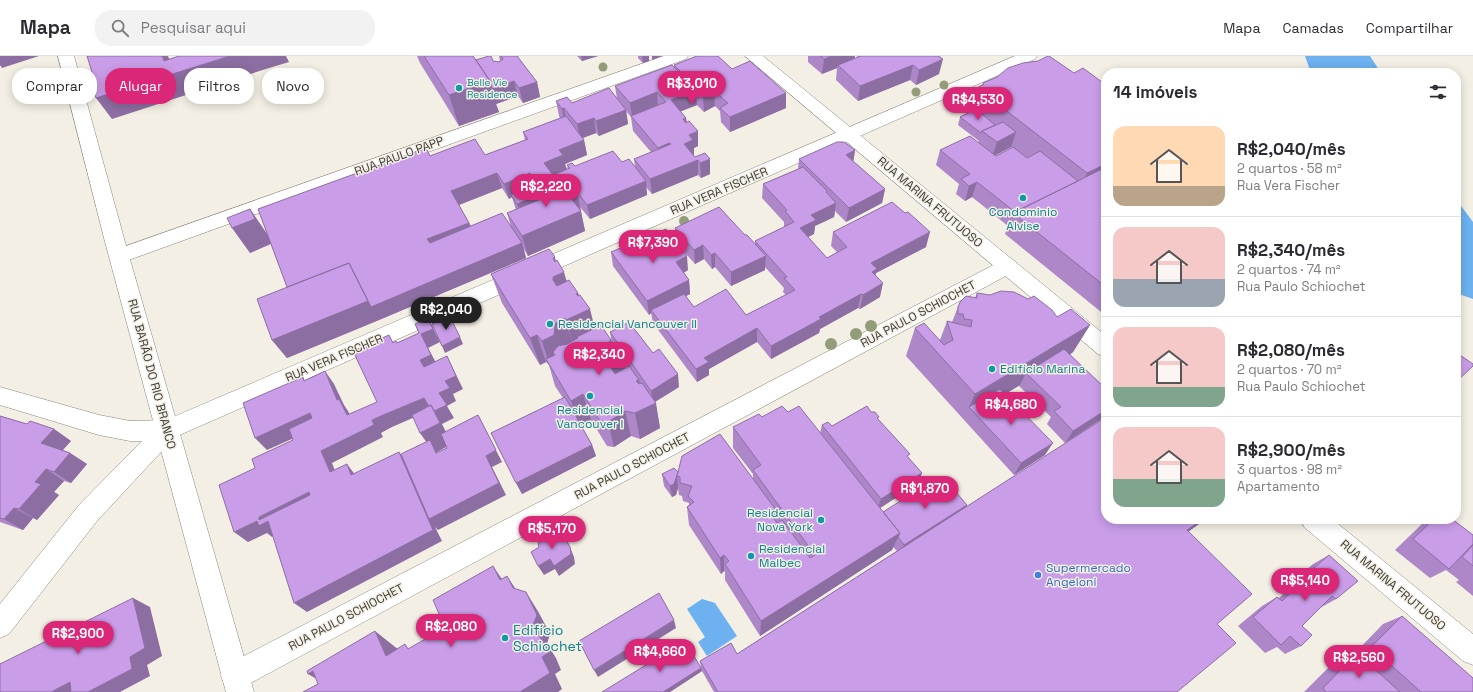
<!DOCTYPE html>
<html lang="pt">
<head>
<meta charset="utf-8">
<style>
  body { margin:0; font-family:"Space Grotesk",sans-serif; background:#f2f2f3; color:#2b2b33; height:100vh; display:flex; flex-direction:column; font-size:15px; white-space:nowrap }
  * { box-sizing:border-box; margin:0 }
  p { font-size:13px; color:#7c7c81 }
  .icon { flex:none; width:22px; height:22px; fill:none; stroke:currentColor; stroke-width:2; stroke-linecap:round; stroke-linejoin:round }
  .map { position:relative; flex:1; overflow:hidden }
  .drawer { position:absolute; left:1101px; top:12px; width:360px; height:456px; display:flex; flex-direction:column; background:#fff; border-radius:16px; box-shadow:0 2px 10px #0003 }
  .drawer>* { flex:none }
  .banner { position:absolute; left:12px; top:12px; width:380px; height:36px; display:flex; gap:8px }
  .price { position:absolute; translate:-50% -34px; padding:0 9px; border-radius:14px; background:#db2777; color:#fff; font-size:13px; line-height:26px; filter:drop-shadow(0 1px 2px #0008) }
  .price::after { content:''; position:absolute; left:50%; top:24px; width:12px; height:9px; margin-left:-6px; background:inherit; clip-path:polygon(0 0,100% 0,50% 100%) }
  .price.selected { background:#222; color:#fff }
  ul { padding:0; list-style:none }
  li { display:flex; align-items:center; gap:12px; height:100px; padding:0 12px }
  li+li { border-top:1px solid #e1e1e2 }
  li span { display:grid; place-items:center; flex:none; width:112px; height:80px; border-radius:12px; color:#555 }
  li>.icon { margin-inline-start:auto }
  span .icon { width:48px; height:48px; fill:#fffc; stroke-width:1 }
  li b { font-size:17px }
  h2 { display:flex; justify-content:space-between; align-items:center; height:48px; padding:0 12px; font-size:17px }
  .chip { padding:0 14px; border-radius:16px; background:#fff; box-shadow:0 2px 10px #0003; font-size:14px; line-height:36px }
  .chip.selected { background:#db2777; color:#fff }
  header { display:flex; align-items:center; gap:24px; box-sizing:border-box; height:56px; padding:0 20px; background:#fff; border-bottom:1px solid #e1e1e2 }
  header strong { font-size:19px }
  nav { display:flex; gap:22px; margin-inline-start:auto; font-size:14px }
  .search { width:280px; height:36px; background:#f2f2f3; display:flex; align-items:center; gap:10px; box-sizing:border-box; padding:0 14px; border-radius:16px; color:#7c7c81; font-size:15px }
  .map>svg:first-child { display:block }
  .water { fill:#6db1f0 }
  .lines { fill:none; stroke-linecap:round; stroke-linejoin:round }
  .minor-casing { stroke:#89857b; stroke-width:1 }
  .tertiary-casing { stroke:#89857b; stroke-width:1 }
  .minor { fill:#fff; fill-rule:evenodd }
  .tertiary { fill:#fff; fill-rule:evenodd }
  .tree { fill:#949d79 }
  .wall { fill:#ad87c8; fill-rule:evenodd }
  .shaded-wall { fill:#8d6ea2 }
  .building { fill:#c99de8; stroke:#8d6ea2; fill-rule:evenodd }
  .culture-dot { fill:#0f9aa8; stroke:#f4efe4; stroke-width:1.5 }
  .shop-dot { fill:#3f7fe0; stroke:#f4efe4; stroke-width:1.5 }
  .labels { text-anchor:middle; dominant-baseline:central; stroke-width:3; stroke-linejoin:round; paint-order:stroke }
  .far-culture-label { font-size:10px; fill:#0d838f; stroke:#f4efe4; text-anchor:start }
  .street-label { font-size:12px; fill:#3e3c38; stroke:#f4efe4 }
  .culture-label { font-size:12px; fill:#0d838f; stroke:#f4efe4; text-anchor:start }
  .shop-label { font-size:12px; fill:#366cbe; stroke:#f4efe4; text-anchor:start }
  .near-culture-label { font-size:14px; fill:#0d838f; stroke:#f4efe4; text-anchor:start }
</style>
</head>
<body>
<header>
<strong>Mapa</strong>
<div class="search"><svg class="icon" aria-label="search" viewBox="0 0 24 24"><circle cx="10" cy="10" r="6"/><path d="M15 15l6 6"/></svg>Pesquisar aqui</div>
<nav><a>Mapa</a><a>Camadas</a><a>Compartilhar</a></nav>
</header>
<div class="map">
<svg width="1473" height="636" viewBox="0 0 1473 636">
  <rect width="100%" height="100%" fill="#f4efe4"/>
  <path class="water" d="M1305,0H1370L1381,17H1311Z
    M1456,143L1473,166V243L1456,237Z
    M702,543L715,547L737,580L707,600L698,586L705,581L687,553Z"/>
  <g class="lines">
    <defs>
      <path id="minor" d="M664,0H688L686,3L126,205L119,207L112,205L109,200L112,195Z
        M1015,0H1037L1035,3L175,381L97,465L9,578L0,582V548L79,449L142,385H130L99,379L0,349V331L99,359L130,365L166,364Z
        M1008,202L1015,205L1018,210L1015,215L245,630L235,634L225,630L221,620L225,610L1001,205Z"/>
      <path id="tertiary" d="M58,0H74L125,186L254,636H226L105,186Z
        M745,0H763L1106,280V301L1098,298Z
        M1301,463H1332L1473,578V609L1463,605L1304,471Z"/>
    </defs>
    <use href="#minor" class="minor-casing"/>
    <use href="#tertiary" class="tertiary-casing"/>
    <use href="#minor" class="minor"/>
    <use href="#tertiary" class="tertiary"/>
  </g>
  <g class="tree">
    <circle cx="603" cy="11" r="4.5"/>
    <circle cx="944" cy="29" r="4.5"/>
    <circle cx="916" cy="36" r="4.5"/>
    <circle cx="684" cy="165" r="5"/>
    <circle cx="871" cy="270" r="6"/>
    <circle cx="856" cy="278" r="6"/>
    <circle cx="831" cy="288" r="6"/>
  </g>
  <path class="wall" d="M417,0H473L476,4L499,6L500,5L499,0H519L518,1L537,26L540,41L523,47L518,40L496,48L499,56L459,70L420,7Z
    M577,0H598L582,5Z
    M638,0H649V5L643,7L638,2Z
    M808,0H855L854,3L858,1L856,0H941L939,1V18L916,29L910,24L858,45L836,24L837,12L822,18L808,6Z
    M674,9L732,13L786,52L730,76L721,66L720,55L715,50L704,56L697,49L680,55L686,62L687,66L698,90L694,92V99H693L710,118L701,122L698,119L652,138L646,131L647,139L590,163L580,151L585,175L528,200L524,193L526,202L379,264L287,302L272,284L287,231L271,188L250,197V153L267,178L269,182L430,100L485,99L525,84L523,76L560,62L559,60L556,45L572,47L617,43L615,30L674,11ZM626,55L631,61L633,75L651,96L634,103L635,111L622,106L575,110L567,109L568,113H567L565,108L587,99L584,84L583,82L596,77L599,80L628,68ZM502,132L509,143L512,141L516,154L507,157L511,171L471,170L459,149Z
    M1074,17L1106,29V260L1005,178L1008,170L972,141L965,145L956,138L959,128L936,109L940,94L978,86L979,85L958,69L960,61L970,56L977,32L982,29L983,27L997,21ZM1011,91H1012L996,100V99Z
    M855,94L853,105L885,133L882,147L846,166L835,155L834,161L815,170L814,178L808,181L827,202L837,196L831,190L833,176L926,191L876,217L875,219L880,241L860,253L858,252L820,273L819,277L771,303L757,286L709,313V319L697,326L653,267L651,257L649,259L613,210L611,196L676,185L675,172L745,179L755,188V185L785,171L784,170V166L762,142L763,128L798,113L799,103ZM680,191L695,208L704,203L712,213L715,211L731,230L765,214V211L784,232L783,236L786,239L746,259L694,251L686,240L690,238L689,224L684,217L688,214Z
    M556,205L567,225L578,237L579,239L594,272L611,284L612,288L610,276L653,297L679,331L655,346L660,372L640,383L631,380L614,391L607,390L591,364L581,369L592,389L596,400L522,438L491,377L563,342L555,330L549,309L546,306L540,309L502,247L491,218ZM624,306L628,311L625,312Z
    M977,237L1057,261L1090,269L1073,296L1070,299L1106,333V360L1065,387L1047,368L1051,361L1019,330L1020,329L1005,338L1045,399L1014,419L906,300L915,272L940,284L947,265L952,266L958,251L975,242Z
    M788,356L820,377L822,369L832,370L878,363L908,402L922,417L917,428L880,452L883,456L905,446L1106,463H1206L1189,475L1217,568L1177,636H714L702,615L670,636H602L701,612L700,605L737,598L897,495L893,491L892,494L760,580L725,524V516L724,515L721,518L689,469L687,451L689,449V447L683,445L682,440L679,439L678,432L676,439L672,441L664,430L662,418L678,416L753,422V418L733,392V371L762,361Z
    M0,360L27,368L54,373L71,385L63,394L70,397L87,408L71,427L64,425L54,436L59,439L37,464L33,462L23,474L0,466Z
    M1429,463H1452L1473,479V540L1456,526L1459,524L1446,514L1430,522L1395,494L1424,466Z
    M1329,499L1336,543L1320,552L1302,570L1301,590L1285,598L1277,591L1265,597L1238,570L1262,550L1277,541L1279,542L1295,527L1294,525L1313,508Z
    M1402,560L1473,636H1304L1332,608L1353,599L1383,568Z"/>
  <path class="shaded-wall" d="M0,0H39L2,12L0,9Z
    M162,0H168L175,17L230,0H262L269,12L112,63L96,42L164,5Z
    M262,0H286L289,6L269,12Z
    M581,0H598L582,5Z
    M642,0H649V5L643,7Z
    M652,0H662L652,4Z
    M832,0H855L854,6L838,9L837,12L822,18L824,3Z
    M943,3L939,18L916,29L919,14Z
    M913,9L910,24L858,45L860,30Z
    M490,25H514L518,40L496,48L499,56L459,70L449,39Z
    M537,26L540,41L523,47L519,32Z
    M696,34L697,49L672,59L671,44Z
    M714,35L715,50L704,56L703,41Z
    M657,36L658,51L632,61L630,47Z
    M786,37V52L730,76V61Z
    M564,52L567,67L565,68L562,53Z
    M626,54L628,68L599,80L596,65Z
    M594,62L596,77L580,83L577,68Z
    M686,62L687,77L683,63Z
    M698,75V90L694,92V99L685,103L684,88L689,79Z
    M1016,76L1011,91L992,101L997,86Z
    M584,84L587,99L565,108L567,114L548,122L544,107L559,94Z
    M669,87L671,102L659,107L658,92Z
    M855,94L853,109L846,99Z
    M710,103V118L701,122L700,107Z
    M698,104V119L652,138L650,123Z
    M1106,108V126L1082,128L1087,117Z
    M497,117L502,132L456,150L451,135Z
    M530,117L534,132L531,128L532,133L511,139L512,141L509,143L504,128Z
    M646,125L647,139L590,163L587,149Z
    M977,126L972,141L965,145L969,130Z
    M885,133L882,147L846,166L849,152Z
    M577,136L585,175L528,200L522,180L541,143Z
    M537,140L541,155L522,162L517,148Z
    M836,147L834,161L815,170L814,178L798,186L800,172L811,159Z
    M250,153L267,178L272,187L250,197L232,172Z
    M469,167L475,181L434,197L427,183Z
    M930,176L926,191L876,217L874,227L871,207Z
    M522,187L526,202L379,264L287,302L272,284L349,207Z
    M703,189L704,203L695,208L694,194Z
    M715,197V211L712,213L711,199Z
    M687,200L688,214L677,220L676,206Z
    M766,200L765,214L731,230V216Z
    M555,201L559,219L564,216L572,245L561,252L553,224V202Z
    M689,224L690,238L653,257L651,254V257L649,259L647,245Z
    M883,227L880,241L860,253L863,239Z
    M578,237L583,256L590,253L597,281L578,282L577,281L579,289L574,291L566,264L576,238Z
    M861,238L858,252L820,273L819,277L771,303V290L819,261Z
    M428,262L440,286L428,292L439,312L427,317L420,304L421,278Z
    M565,262L573,289L555,299L553,296L557,309L549,308L542,285L554,268Z
    M1090,269L1073,296L1031,322L1026,317L1020,329L974,357L969,351L975,338Z
    M757,272V286L709,313V319L697,326L696,313L704,302Z
    M537,279L546,306L540,309L530,282Z
    M460,281L463,288L445,297L442,290Z
    M611,284L616,304L623,300L628,327L615,334L609,308V285Z
    M447,300L463,333L453,338L456,345L447,350L454,362L442,368L452,388L437,396L444,409L434,397L420,377L432,357L439,337L445,325Z
    M325,315L334,328L344,349L348,355L356,372L347,359L337,344Z
    M678,318L679,331L653,347L651,335Z
    M639,324L644,350L636,325Z
    M583,338L591,364L579,370L571,345Z
    M424,342L431,354L392,371L381,377L383,381L332,407L340,428L330,416L321,395L372,364L383,359Z
    M656,347L660,372L640,383L635,357Z
    M1106,354V360L1065,387L1073,375Z
    M625,355L631,380L614,391L608,366Z
    M310,357L321,370L267,394L255,382Z
    M478,359L502,406L492,411L506,439L438,474L435,471L442,485L307,556L294,547L399,396L407,407L486,400Z
    M54,373L71,385L58,399L41,387Z
    M1053,387L1045,399L1014,419L1021,407Z
    M592,389L596,400L522,438L516,427Z
    M70,397L87,408L71,427L54,416Z
    M347,408L356,420L351,419Z
    M46,413L64,425L54,436L59,439L37,464L19,453L35,426Z
    M922,417L917,428L877,454L881,443Z
    M677,420L678,432L676,439L672,441L670,430Z
    M309,436L320,447L280,476L272,481L267,477L248,486L234,476L259,464V461Z
    M967,449L961,459L899,499L904,489Z
    M14,452L33,462L23,474L4,463Z
    M776,454L774,472L770,457Z
    M1203,463H1206L1171,488L1187,474Z
    M900,477L892,494L760,580L761,565Z
    M570,491L574,501L575,508L559,520L555,513L544,519L538,510Z
    M724,499V515L721,518L720,502Z
    M493,510L508,532L500,524Z
    M507,520L521,541L513,532Z
    M526,536L539,557L550,578L547,588L556,602L561,614L555,618L562,633L558,636H520L542,601V585L533,569Z
    M133,542L150,551L162,600L147,609L150,620L120,636H88L130,601Z
    M674,564L676,572L598,621L594,614Z
    M375,575L399,594L386,600Z
    M701,612L702,615L670,636H663Z
    M313,615L337,635L308,618Z
    M70,626L84,636H51Z"/>
  <path class="building" d="M87,0H162L164,5L179,0H230L96,42L92,27L95,26Z
    M424,0H473L490,25L449,39Z
    M489,0H491L493,5L499,6L503,3L501,0H517L537,26L519,32L514,25L492,33L490,25L476,4Z
    M697,0H718L732,13L750,5L786,37L730,61L720,52L728,47L714,35L703,41L696,34L671,44L686,62L683,63L686,67L689,65L698,75L689,79L693,84L684,88L695,101L705,97L710,103L700,107L698,104L650,123L634,103L671,88L669,87L658,92L631,60L666,46L657,36L630,47L615,30L672,9L686,24L688,23L674,9Z
    M820,0H832L824,3Z
    M861,0H938L943,3L919,14L913,9L860,30L838,9Z
    M1048,0H1049L1074,17L1083,12L1106,29V108L1087,117L977,32L984,28L983,27L997,21L1008,12L1023,7L1038,5Z
    M609,32L626,54L596,65L594,62L577,68L564,52L562,53L556,45L567,41L572,47Z
    M976,53L995,69L982,75L981,77L960,61Z
    M566,60L584,84L559,94L563,99L544,107L553,119L570,112L567,109L572,107L575,110L613,95L622,106L629,103L646,125L587,149L567,122L535,135L537,140L517,148L511,139L532,130L531,128L536,125L530,117L504,128L497,117L451,135L469,167L427,183L430,187L502,157L522,187L371,251L349,207L287,231L258,153L426,92L430,100L475,83L485,99L528,83L523,76Z
    M1003,66L1016,76L997,86L982,75Z
    M970,80L996,100L1013,91L1027,102L1040,95L1078,125L1015,156L977,126L969,130L961,123L970,118L940,94Z
    M837,86H844L855,94L846,99L885,133L849,152L799,103Z
    M803,111L827,135L826,136L836,147L811,159L816,164L800,172L827,202L847,191L833,176L892,146L905,157L908,156L930,176L871,207L877,213L872,216L883,227L863,239L861,238L819,261L821,263L771,290L757,272L704,302L709,306L696,313L651,254L684,238L694,251L726,233L746,259L795,234L784,222L787,221L755,185L794,166L785,155L787,154L763,128Z
    M1106,111V231L1013,157Z
    M567,122L577,136L569,140L581,155L522,180L507,157L541,143L535,135Z
    M719,151L745,179H747L766,200L731,216L715,197L711,199L703,189L694,194L675,172Z
    M250,153L255,163L232,172L227,162Z
    M666,173L687,200L676,206L689,224L647,245L611,196Z
    M549,193L555,201L553,202L555,206L557,204L564,216L553,221V224L557,230L569,224L578,237L576,238L578,240L580,239L590,253L566,264L565,262L554,268L555,271L554,279L542,285L537,279L530,282L491,218Z
    M349,207L368,245L272,284L257,243Z
    M1001,235L1014,236L1028,243L1034,240L1052,254L1057,261L1071,253L1090,269L975,338L915,272L924,267L944,289L953,284L947,265L971,271L972,264L964,263L963,258H958V251L960,246L966,240L977,242V237L990,239Z
    M450,261L460,281L442,290L432,268Z
    M428,262L433,273L421,278L431,299L420,304L424,311L447,300L456,320L445,325L450,332L439,337L447,349L434,355L431,349L429,350L424,342L383,359L372,364L374,369L321,395L330,416L347,408L351,419L399,396L433,474L294,547L268,465L259,470L257,465L234,476L219,429L255,412L252,403L293,384L289,373L312,362L310,357L255,382L243,347L303,321L304,325L325,315L337,344L339,343L347,359L377,346L353,295L389,279L393,287L396,285L397,287L419,277L415,268ZM309,436L310,439L259,464V461Z
    M629,266L653,297L659,293L678,318L651,335L610,276Z
    M601,269L611,284L609,285L611,288L613,287L623,300L609,308L615,318L629,310L639,324L636,325L639,328L642,327L656,347L635,357L625,355L608,366L600,365L583,338L571,345L546,303L555,299L553,296L558,290L567,288L578,282L577,281Z
    M1064,293L1106,333V354L1073,375L1054,355L1061,351L1026,317Z
    M1457,297L1473,308V310L1456,326V298Z
    M1000,333L1053,387L1021,407L969,351Z
    M565,341L592,389L516,427L491,377Z
    M431,349L440,367L420,377L412,359Z
    M782,350L788,356L799,350L900,477L761,565L725,508L729,505L724,499L720,502L687,451L694,446L688,440L692,430L680,427V421L677,420L682,400L720,378L776,454L770,457L777,467L782,464L810,502L815,499L753,414L761,409L733,371L759,358L762,361Z
    M867,350L871,356H875L879,361L877,362L910,398L907,400L922,417L881,443L822,369L828,366L832,370Z
    M478,359L496,394L486,400L499,427L429,463L401,398L430,384L436,397L447,392L441,378Z
    M0,360L27,368L30,365L54,373L41,387L70,397L54,416L46,413L35,426L41,428L19,453L14,452L4,463L0,462Z
    M1106,361V463H1203L1187,474L1252,538L1217,568L1236,587L1177,636H718L700,605L731,587L737,598Z
    M674,412L678,416L674,428L670,430L662,418Z
    M943,421L967,449L904,489L898,481L900,477L883,456L902,444L905,446Z
    M1434,463H1452L1473,479V488L1449,513L1413,483Z
    M561,475L570,491L571,498L554,510L550,503L538,510L531,496L539,491L538,487Z
    M1473,489V510L1462,501Z
    M1329,499L1358,525L1336,543L1332,540L1302,570L1312,579L1301,590L1290,580L1281,589L1253,561L1277,541L1282,545L1311,517L1309,516Z
    M493,510L500,524L507,520L513,532L526,536L537,559L533,569L542,585L543,584L548,597L542,601L550,617L520,636H303L318,628L313,615L308,618L307,615L375,575L386,600L405,588L408,593L427,582L425,578L443,567L433,544Z
    M659,537L674,564L594,614L579,585Z
    M133,542L145,592L130,601L132,613L88,636H71L70,626L51,636H0V608Z
    M1402,560L1473,622V636H1421L1371,591Z
    M685,585L701,612L663,636H602Z
    M1357,597L1400,636H1326L1323,632Z"/>
  <g class="culture-dot">
    <circle cx="459" cy="32" r="4"/>
    <circle cx="1023" cy="142" r="4"/>
    <circle cx="550" cy="268" r="4"/>
    <circle cx="992" cy="313" r="4"/>
    <circle cx="590" cy="340" r="4"/>
    <circle cx="821" cy="464" r="4"/>
    <circle cx="751" cy="500" r="4"/>
    <circle cx="505" cy="582" r="4"/>
  </g>
  <circle class="shop-dot" cx="1038" cy="519" r="4"/>
  <g class="labels">
    <g class="far-culture-label">
      <text x="467" y="26">Belle Vie<tspan x="467" dy="12">Residence</tspan></text>
    </g>
    <g class="street-label">
      <text transform="translate(399 100) rotate(-20)">RUA PAULO PAPP</text>
      <text transform="translate(719 135) rotate(-23)">RUA VERA FISCHER</text>
      <text transform="translate(930 146) rotate(40)">RUA MARINA FRUTUOSO</text>
      <text transform="translate(918 258) rotate(-28)">RUA PAULO SCHIOCHET</text>
      <text transform="translate(334 302) rotate(-23)">RUA VERA FISCHER</text>
      <text transform="translate(152 318) rotate(75)">RUA BARÃO DO RIO BRANCO</text>
      <text transform="translate(632 410) rotate(-28)">RUA PAULO SCHIOCHET</text>
      <text transform="translate(1393 529) rotate(40)">RUA MARINA FRUTUOSO</text>
      <text transform="translate(346 561) rotate(-28)">RUA PAULO SCHIOCHET</text>
    </g>
    <g class="culture-label">
      <text x="1023" y="156" text-anchor="middle">Condominio<tspan x="1023" dy="14">Alvise</tspan></text>
      <text x="558" y="268">Residencial Vancouver II</text>
      <text x="1000" y="313">Edifício Marina</text>
      <text x="590" y="354" text-anchor="middle">Residencial<tspan x="590" dy="14">Vancouver I</tspan></text>
      <text x="813" y="457" text-anchor="end">Residencial<tspan x="813" dy="14">Nova York</tspan></text>
      <text x="759" y="493">Residencial<tspan x="759" dy="14">Malbec</tspan></text>
    </g>
    <g class="shop-label">
      <text x="1046" y="512">Supermercado<tspan x="1046" dy="14">Angeloni</tspan></text>
    </g>
    <g class="near-culture-label">
      <text x="513" y="574">Edifício<tspan x="513" dy="16">Schiochet</tspan></text>
    </g>
  </g>
</svg>
<b class="price" style="left:692px;top:49px">R$3,010</b>
<b class="price" style="left:978px;top:65px">R$4,530</b>
<b class="price" style="left:546px;top:152px">R$2,220</b>
<b class="price" style="left:653px;top:208px">R$7,390</b>
<b class="price selected" style="left:446px;top:275px">R$2,040</b>
<b class="price" style="left:599px;top:320px">R$2,340</b>
<b class="price" style="left:1011px;top:370px">R$4,680</b>
<b class="price" style="left:925px;top:454px">R$1,870</b>
<b class="price" style="left:552px;top:494px">R$5,170</b>
<b class="price" style="left:1305px;top:546px">R$5,140</b>
<b class="price" style="left:451px;top:592px">R$2,080</b>
<b class="price" style="left:78px;top:599px">R$2,900</b>
<b class="price" style="left:660px;top:617px">R$4,660</b>
<b class="price" style="left:1359px;top:623px">R$2,560</b>
<div class="banner">
<a class="chip">Comprar</a>
<a class="chip selected">Alugar</a>
<a class="chip">Filtros</a>
<a class="chip">Novo</a>
</div>
<section class="drawer">
<h2>14 imóveis<svg class="icon" aria-label="filters" viewBox="0 0 24 24"><path d="M4 7h16M4 17h16"/><circle cx="9" cy="7" r="2"/><circle cx="15" cy="17" r="2"/></svg></h2>
<ul>
<li><span style="background:linear-gradient(#ffd9b3 75%,#b9a48a 0)"><svg class="icon" aria-label="home" viewBox="0 0 24 24"><path d="M3 11l9-7 9 7M6 9v11h12V9"/></svg></span><div><b>R$2,040/mês</b><p>2 quartos · 58 m²</p><p>Rua Vera Fischer</p></div></li>
<li><span style="background:linear-gradient(#f6c9c9 65%,#9aa5b1 0)"><svg class="icon" aria-label="home" viewBox="0 0 24 24"><path d="M3 11l9-7 9 7M6 9v11h12V9"/></svg></span><div><b>R$2,340/mês</b><p>2 quartos · 74 m²</p><p>Rua Paulo Schiochet</p></div></li>
<li><span style="background:linear-gradient(#f6c9c9 75%,#7fa58c 0)"><svg class="icon" aria-label="home" viewBox="0 0 24 24"><path d="M3 11l9-7 9 7M6 9v11h12V9"/></svg></span><div><b>R$2,080/mês</b><p>2 quartos · 70 m²</p><p>Rua Paulo Schiochet</p></div></li>
<li><span style="background:linear-gradient(#f6c9c9 65%,#7fa58c 0)"><svg class="icon" aria-label="home" viewBox="0 0 24 24"><path d="M3 11l9-7 9 7M6 9v11h12V9"/></svg></span><div><b>R$2,900/mês</b><p>3 quartos · 98 m²</p><p>Apartamento</p></div></li>
</ul>
</section>
</div>
</body>
</html>
